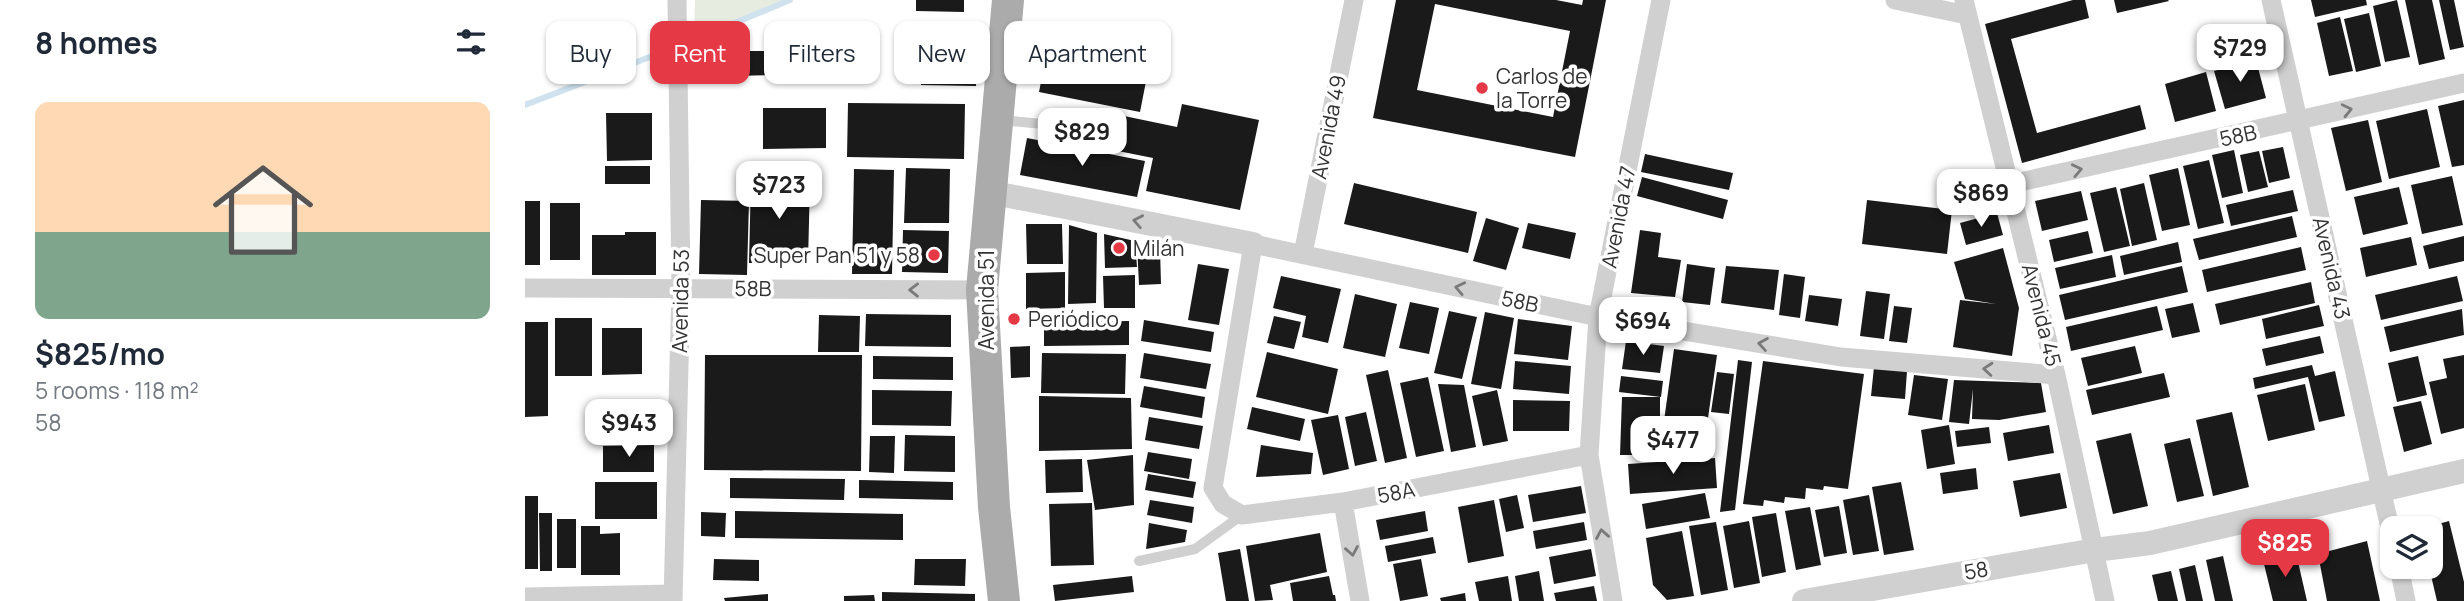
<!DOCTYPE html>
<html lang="en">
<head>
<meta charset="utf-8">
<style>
  body { margin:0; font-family:Manrope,sans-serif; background:#f2f2f3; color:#1f2937; height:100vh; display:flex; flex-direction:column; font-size:26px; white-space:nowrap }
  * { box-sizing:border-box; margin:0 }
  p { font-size:23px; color:#747a83 }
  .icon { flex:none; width:38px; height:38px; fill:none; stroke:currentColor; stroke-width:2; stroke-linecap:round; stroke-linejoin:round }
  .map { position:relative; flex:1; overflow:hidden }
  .sheet { display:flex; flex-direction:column; background:#fff; width:525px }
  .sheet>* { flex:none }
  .banner { position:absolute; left:21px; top:21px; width:665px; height:63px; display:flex; gap:14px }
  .fabs { position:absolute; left:1855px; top:516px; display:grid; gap:14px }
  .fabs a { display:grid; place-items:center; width:63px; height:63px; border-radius:14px; background:#fff; box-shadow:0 2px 5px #0004; font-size:35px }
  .price { position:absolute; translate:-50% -60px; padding:0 16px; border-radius:14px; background:#fff; color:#222; font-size:23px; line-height:46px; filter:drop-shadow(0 2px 4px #0008) }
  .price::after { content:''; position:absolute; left:50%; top:42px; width:21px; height:16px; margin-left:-10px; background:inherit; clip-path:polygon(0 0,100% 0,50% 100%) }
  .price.selected { background:#e63946; color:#fff }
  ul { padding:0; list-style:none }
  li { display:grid; align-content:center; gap:14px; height:371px; padding:0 35px }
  li span { display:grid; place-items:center; height:217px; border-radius:14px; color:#555 }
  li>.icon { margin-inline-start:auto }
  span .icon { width:126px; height:126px; fill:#fffc; stroke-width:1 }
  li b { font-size:30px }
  h2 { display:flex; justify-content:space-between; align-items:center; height:84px; padding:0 35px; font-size:30px }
  .pill { padding:0 24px; border-radius:14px; background:#fff; box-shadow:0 2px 5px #0004; font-size:24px; line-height:63px }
  .pill.selected { background:#e63946; color:#fff }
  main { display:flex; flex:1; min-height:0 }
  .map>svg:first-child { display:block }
  .green { fill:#e6ecdf }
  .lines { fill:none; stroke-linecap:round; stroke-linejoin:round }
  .stream { stroke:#cfe2ee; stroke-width:6 }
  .building { fill:#1a1a1a; fill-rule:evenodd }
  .service { stroke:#d0d0d0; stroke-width:10 }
  .minor { stroke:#d0d0d0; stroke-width:19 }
  .tertiary { stroke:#d0d0d0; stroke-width:24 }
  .primary { stroke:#ababab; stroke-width:32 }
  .oneway { stroke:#7a7a7a }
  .poi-dot { fill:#e63946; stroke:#fff; stroke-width:2.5 }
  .labels { text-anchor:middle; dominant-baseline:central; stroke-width:7; stroke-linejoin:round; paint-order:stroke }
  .poi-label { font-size:21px; fill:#333; stroke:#fff; text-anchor:start }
  .street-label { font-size:21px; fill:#333; stroke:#fff }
</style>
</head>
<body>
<main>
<section class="sheet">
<h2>8 homes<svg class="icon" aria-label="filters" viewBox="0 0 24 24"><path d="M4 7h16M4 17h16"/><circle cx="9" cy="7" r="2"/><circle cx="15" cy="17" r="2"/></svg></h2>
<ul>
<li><span style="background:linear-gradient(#ffd9b3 60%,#7fa58c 0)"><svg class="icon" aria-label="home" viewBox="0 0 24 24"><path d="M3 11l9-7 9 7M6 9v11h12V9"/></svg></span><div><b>$825/mo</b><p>5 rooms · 118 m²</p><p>58</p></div></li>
</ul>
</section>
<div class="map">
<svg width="1939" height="601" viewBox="0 0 1939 601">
  <rect width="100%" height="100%" fill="#fff"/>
  <path class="green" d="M170,0H265L169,40Z"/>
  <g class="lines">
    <path class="stream" d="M0,105L169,40L265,0"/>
  </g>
  <path class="building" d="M391,0H439V12L391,11Z
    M871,0H1031L1057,5L1058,0H1081L1050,157L848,118ZM910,4L1045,31L1028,117L892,90Z
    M1548,0H1560L1564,18L1486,39L1512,133L1615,105L1621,129L1497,163L1460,24Z
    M1589,0H1643L1644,1L1592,13Z
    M1786,0H1841L1842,5L1790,17Z
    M1872,0L1885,57L1860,62L1848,6Z
    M1880,0H1907L1920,59L1894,65Z
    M1914,0H1929L1939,47L1925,50Z
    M1844,13L1856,66L1831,72L1819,19Z
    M1815,17L1828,71L1804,76L1792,23Z
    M397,35L452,36L451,86L396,85Z
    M524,41L625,61L615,112L514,92Z
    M207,51H250V75L207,76Z
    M1731,60L1741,98L1700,109L1689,71Z
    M1681,72L1691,111L1650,122L1640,84Z
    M1939,100V165L1927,167L1913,106Z
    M323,103L440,104L439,159L322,157Z
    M657,104L734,120L715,210L621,191L628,158L568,146L575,111L652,127Z
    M238,108H301V148L238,149Z
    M1902,109L1915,167L1864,179L1851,121Z
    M81,113H127V160L82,161Z
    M1843,120L1857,182L1821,191L1806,128Z
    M502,138L620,161L612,197L495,175Z
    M1758,147L1765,178L1744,183L1737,151Z
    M1709,150L1718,193L1697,198L1687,155Z
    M1734,151L1743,187L1723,192L1715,155Z
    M1120,154L1208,173L1204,190L1116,172Z
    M1684,160L1699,223L1673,229L1658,166Z
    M80,166H125V184H80Z
    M381,168L425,169L424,223H379Z
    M1653,168L1665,225L1637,231L1624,175Z
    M329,169L369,170L367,274H327Z
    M1927,176L1938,225L1897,234L1886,185Z
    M1117,177L1203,200L1198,219L1112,196Z
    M226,179L285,180L283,263H224Z
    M829,183L952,212L943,253L819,224Z
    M1619,183L1632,240L1607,246L1595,189Z
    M1591,187L1605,246L1579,252L1565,193Z
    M1874,187L1883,224L1838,235L1829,197Z
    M1768,190L1773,211L1706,226L1701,205Z
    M1556,191L1563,220L1517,231L1510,201Z
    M176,200L224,201L222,275L174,274Z
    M1342,200L1427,210L1422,254L1337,244Z
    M0,201H15V265H0Z
    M25,203H55V260H25Z
    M1472,213L1478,235L1441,245L1435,223Z
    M1767,216L1772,237L1674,260L1668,239Z
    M961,218L994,228L981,270L948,261Z
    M1003,223L1051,233L1045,259L997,248Z
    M501,224H537L538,264H502Z
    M544,225L572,233L571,303L543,304Z
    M378,230L424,231L423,273L377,272Z
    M1115,230L1136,233L1133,257L1156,260L1150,297L1106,293Z
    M1563,231L1568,253L1529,262L1524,240Z
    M100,232H131V275H67V235H100Z
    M579,234L610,241L612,267L580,268Z
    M1939,236V261L1904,269L1898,246Z
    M1886,237L1892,265L1841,277L1835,248Z
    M1653,242L1657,262L1599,275L1595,256Z
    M612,244L635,248L636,284L614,285Z
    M1776,247L1781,270L1682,292L1677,270Z
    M1478,248L1494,308L1487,356L1428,347L1435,300L1471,304L1440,299L1429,262Z
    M1587,255L1591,277L1535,289L1530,268Z
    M673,264L704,269L694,325L663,320Z
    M1162,264L1190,268L1185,305L1157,302Z
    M1201,266L1254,270L1249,310L1196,303Z
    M1657,266L1663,292L1540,320L1534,295Z
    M540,272V308L501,309V273Z
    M1259,274L1280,277L1275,318L1254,315Z
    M610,275V308H579L578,276Z
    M756,276L816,289L803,343L777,337L781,316L748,308Z
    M1932,276L1938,301L1856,320L1850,295Z
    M1786,282L1790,303L1695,325L1690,304Z
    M1341,291L1365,294L1359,339L1335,336Z
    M830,294L872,304L860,357L818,348Z
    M1284,295L1317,299L1313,326L1280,321Z
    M885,302L914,308L904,354L874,348Z
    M1668,303L1675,332L1647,338L1640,309Z
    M1794,305L1799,326L1741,339L1737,319Z
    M1369,306L1387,308L1382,343L1364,341Z
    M1632,306L1638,330L1546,351L1541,327Z
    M1937,309L1939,335L1865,352L1859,327Z
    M924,311L952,317L937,379L909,373Z
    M960,312L989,318L976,389L946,384Z
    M341,314L426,315V347L340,346Z
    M294,315L335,316L334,352H293Z
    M749,316L776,322L769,349L742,343Z
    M30,318H67V376H30Z
    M993,319L1047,326L1043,360L989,354Z
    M619,320L689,332L686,352L616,341Z
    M604,321V345L519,346V322Z
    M0,322H23V416L0,417Z
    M77,328H117V374L77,375Z
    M1795,336L1799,353L1741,366L1737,349Z
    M1101,341L1139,346L1135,373L1097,369Z
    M505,346V377L486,378L485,347Z
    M1610,346L1617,373L1563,386L1556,358Z
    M1149,349L1192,355L1181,432L1138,428Z
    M742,352L813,369L803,414L731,397Z
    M517,353L601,354L600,394L516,393Z
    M619,353L686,364L681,389L615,378Z
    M180,355H337L336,471L179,470Z
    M1939,355V428L1916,434L1904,382L1922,378L1918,359Z
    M348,356L428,357V380L348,379Z
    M1893,356L1902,395L1872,402L1863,363Z
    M1213,360L1227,362L1210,510L1195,512Z
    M990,361L1046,366L1044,394L988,389Z
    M1238,361L1339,374L1323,489L1299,486L1298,490L1281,488L1280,499L1260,497L1259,503L1239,500L1238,506L1218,504Z
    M1787,365L1790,376L1810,371L1820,416L1794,422L1783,377L1730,389L1728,378Z
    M1349,367L1382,371L1380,399L1346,396Z
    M863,370L882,458L860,463L841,375Z
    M1192,372L1209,374L1204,414L1186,412Z
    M1639,373L1645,397L1567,415L1561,390Z
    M1389,375L1423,379L1417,420L1383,415Z
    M1096,376L1138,381L1136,397L1094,392Z
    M903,377L919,451L891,457L875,383Z
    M1429,380L1516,383L1521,412L1474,420L1447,419L1448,389L1444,424L1424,422Z
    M913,384L939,385L951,447L926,452Z
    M1780,384L1790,430L1743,441L1732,395Z
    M619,386L680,397L677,418L615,407Z
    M347,390L427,391L426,426L347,425Z
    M972,390L983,441L958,446L947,396Z
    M514,396L606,398L607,449L514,451Z
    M1097,397H1135V432H1144V455H1095Z
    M988,400L1045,401L1044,431H988Z
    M1896,401L1907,444L1879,452L1868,407Z
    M727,407L780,419L775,441L722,429Z
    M841,412L852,461L830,466L820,417Z
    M1707,412L1724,487L1688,496L1671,420Z
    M813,415L824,469L798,475L786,420Z
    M624,417L678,426L674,449L620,440Z
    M1424,425L1430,464L1402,469L1396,430Z
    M1524,425L1529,453L1483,461L1478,433Z
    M1464,427L1466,443L1432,447L1430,431Z
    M1606,433L1623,506L1588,514L1571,441Z
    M380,435L430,436V472L379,471Z
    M345,436H370L369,473L344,472Z
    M1665,438L1679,496L1652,502L1639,444Z
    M129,445V472H78V446Z
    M736,445L788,453L786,474L731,477Z
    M623,452L667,459L664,479L619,471Z
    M608,455L609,505L570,510L562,460Z
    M1190,458L1192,488L1105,494L1103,464Z
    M557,459L558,492L521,493L520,460Z
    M1451,468L1453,489L1418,494L1415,473Z
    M1535,473L1542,508L1495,517L1488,481Z
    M623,474L671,482L668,498L620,490Z
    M205,478L320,479L319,500L205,498Z
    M334,480L428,482V500L334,498Z
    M70,482H132V519H70Z
    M1376,482L1389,550L1359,555L1347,487Z
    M1056,486L1061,513L1008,522L1003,495Z
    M1180,493L1185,518L1121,529L1117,504Z
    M992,495L999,528L981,532L974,499Z
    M1344,495L1354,551L1328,555L1318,500Z
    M0,496H13V569H0Z
    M625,500L669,507L667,523L622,515Z
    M969,500L979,556L943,563L933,507Z
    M567,503L569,565L526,566L524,504Z
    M1314,506L1322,553L1299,557L1290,510Z
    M1285,507L1296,565L1271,570L1260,511Z
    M210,511L378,514V540L210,538Z
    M900,511L903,531L855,540L851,520Z
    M176,512L201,513L200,537L176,536Z
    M14,513H27V571H15Z
    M1251,513L1261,572L1237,577L1227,517Z
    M32,519H51V568H32Z
    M1224,521L1235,583L1209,588L1198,526Z
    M1924,521L1939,582V601H1912L1904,567L1906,528H1899Z
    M1059,522L1062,540L1011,549L1008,531Z
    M1191,522L1203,590L1176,595L1164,526Z
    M624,523L662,530L660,542L621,549Z
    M56,526H75V534L95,533V575H56Z
    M1157,531L1169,596L1142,600L1128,585L1121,538Z
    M795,533L802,572L745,585L748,600L730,601L721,546Z
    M908,537L911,553L863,562L860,546Z
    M1842,541L1855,601H1802L1793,554Z
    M715,549L724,601H701L693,553Z
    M1066,549L1071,576L1029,584L1024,557Z
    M1771,553L1782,601H1748L1738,560Z
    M1698,556L1708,601H1690L1681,560Z
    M189,559L234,560V581L188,580Z
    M390,559H441L440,586L389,585Z
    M896,559L903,596L875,601L868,564Z
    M1670,565L1678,601H1661L1654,569Z
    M1014,571L1019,601H994L990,576Z
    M1646,571L1653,601H1633L1627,575Z
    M607,576L609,592L530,601L528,585Z
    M804,576L808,595H810L811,601H768L765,583Z
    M983,576L987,601H954L950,582Z
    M1069,586L1072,601H1031L1029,593Z
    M357,592L450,594V601H357Z
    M940,593L941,601H916L915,598Z
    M243,594V601H200L199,598Z
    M349,595L350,601H319V596Z"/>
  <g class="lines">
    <path class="service" d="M475,120L552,127
      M614,561L670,549L717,515"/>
    <path class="minor" d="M1370,0L1442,15
      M1439,0L1531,375L1580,601
      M1746,0L1867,537
      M1486,184L1939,83
      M778,254L829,0
      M0,288L457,290
      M1064,455L818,502L717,515L698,504L688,488L728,244L1073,317L1316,357L1531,375
      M818,502L835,601
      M1874,567L1881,601
      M0,597L148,594
      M148,601L156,287L152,0
      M1088,601L1064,455L1073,317L1136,0"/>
    <path class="tertiary" d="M464,192L728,244
      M1279,601L1570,550L1625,543L1939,471"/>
    <path class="primary" d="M479,601L469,507L457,290L483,0"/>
  </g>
  <defs><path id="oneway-chevron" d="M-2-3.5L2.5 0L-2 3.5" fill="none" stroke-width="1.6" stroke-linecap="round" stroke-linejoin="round" transform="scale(1.75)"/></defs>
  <g class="oneway">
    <use href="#oneway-chevron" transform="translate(1822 110) rotate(-13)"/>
    <use href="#oneway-chevron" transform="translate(1552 170) rotate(-12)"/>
    <use href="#oneway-chevron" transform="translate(613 221) rotate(-169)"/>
    <use href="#oneway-chevron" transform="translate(935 288) rotate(-168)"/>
    <use href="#oneway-chevron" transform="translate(389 290) rotate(-179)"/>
    <use href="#oneway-chevron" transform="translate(1238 344) rotate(-171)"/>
    <use href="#oneway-chevron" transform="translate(1463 369) rotate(-175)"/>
    <use href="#oneway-chevron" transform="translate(1077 534) rotate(-100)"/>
    <use href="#oneway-chevron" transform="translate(827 551) rotate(80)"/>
  </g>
  <g class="poi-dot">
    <circle cx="957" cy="88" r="7"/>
    <circle cx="594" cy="248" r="7"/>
    <circle cx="409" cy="255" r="7"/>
    <circle cx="489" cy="319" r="7"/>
  </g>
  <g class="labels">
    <g class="poi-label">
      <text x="971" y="76">Carlos de<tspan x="971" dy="24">la Torre</tspan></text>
      <text x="608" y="248">Milán</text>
      <text x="395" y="255" text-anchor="end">Super Pan 51 y 58</text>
      <text x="503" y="319">Periódico</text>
    </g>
    <g class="street-label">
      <text transform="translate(803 127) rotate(-79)">Avenida 49</text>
      <text transform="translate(1713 135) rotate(-12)">58B</text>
      <text transform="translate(1093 217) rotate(-79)">Avenida 47</text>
      <text transform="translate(1807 268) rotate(77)">Avenida 43</text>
      <text transform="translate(228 288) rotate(1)">58B</text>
      <text transform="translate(461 300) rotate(-90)">Avenida 51</text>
      <text transform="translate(155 301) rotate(-89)">Avenida 53</text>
      <text transform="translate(995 301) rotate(12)">58B</text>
      <text transform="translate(1517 315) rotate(76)">Avenida 45</text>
      <text transform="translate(871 492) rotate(-11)">58A</text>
      <text transform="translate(1451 570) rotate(-10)">58</text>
    </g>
  </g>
</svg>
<div class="fabs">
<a><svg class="icon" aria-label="layers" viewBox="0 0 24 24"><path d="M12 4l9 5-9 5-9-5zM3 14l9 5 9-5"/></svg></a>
</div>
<b class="price" style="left:1715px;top:84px">$729</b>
<b class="price" style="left:557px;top:168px">$829</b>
<b class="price" style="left:254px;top:221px">$723</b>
<b class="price" style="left:1456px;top:229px">$869</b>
<b class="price" style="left:1118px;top:357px">$694</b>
<b class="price" style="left:104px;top:459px">$943</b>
<b class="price" style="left:1148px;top:476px">$477</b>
<b class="price selected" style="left:1760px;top:579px">$825</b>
<div class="banner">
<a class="pill">Buy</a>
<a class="pill selected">Rent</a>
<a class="pill">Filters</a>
<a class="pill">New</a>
<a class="pill">Apartment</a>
</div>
</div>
</main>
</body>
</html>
